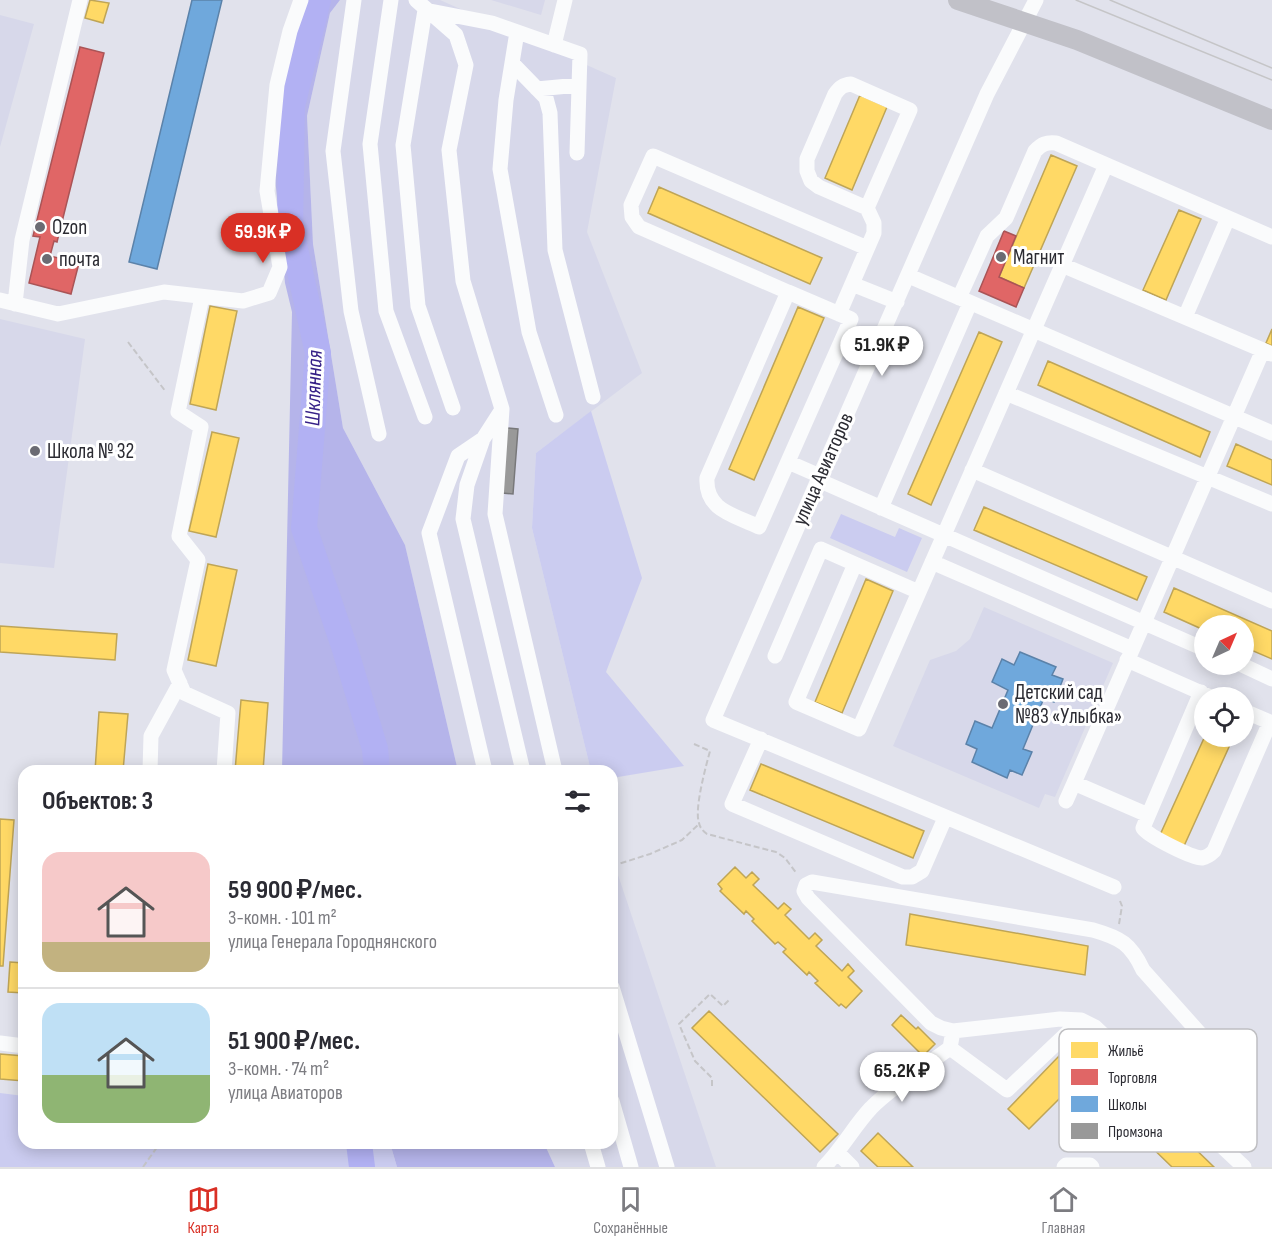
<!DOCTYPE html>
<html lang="ru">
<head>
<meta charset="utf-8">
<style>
  body { margin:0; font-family:"Sofia Sans Condensed",sans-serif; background:#f7f7f7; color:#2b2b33; height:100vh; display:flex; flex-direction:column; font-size:22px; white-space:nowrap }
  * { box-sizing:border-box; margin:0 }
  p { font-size:20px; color:#7c7c81 }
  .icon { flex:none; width:33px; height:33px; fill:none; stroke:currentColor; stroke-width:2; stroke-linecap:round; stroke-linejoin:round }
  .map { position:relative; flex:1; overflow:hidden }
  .panel { position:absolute; left:18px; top:765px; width:600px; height:384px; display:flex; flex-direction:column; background:#fff; border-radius:18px; box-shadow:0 3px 15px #0003 }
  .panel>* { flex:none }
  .needle { width:39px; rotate:44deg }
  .controls { position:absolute; left:1194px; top:615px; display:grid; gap:12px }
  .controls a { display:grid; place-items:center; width:60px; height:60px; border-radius:50%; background:#fff; box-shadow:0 3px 15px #0003; font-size:30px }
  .price { position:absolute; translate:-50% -51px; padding:0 14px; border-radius:21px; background:#fff; color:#222; font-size:20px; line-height:39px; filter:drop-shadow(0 2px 3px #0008) }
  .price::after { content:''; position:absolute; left:50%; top:36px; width:18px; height:14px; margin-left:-9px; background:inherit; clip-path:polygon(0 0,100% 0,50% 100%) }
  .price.current { background:#d93025; color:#fff }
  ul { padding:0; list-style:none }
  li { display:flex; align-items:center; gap:18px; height:150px; padding:0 24px }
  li+li { border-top:2px solid #e1e1e2 }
  li span { display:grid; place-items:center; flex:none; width:168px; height:120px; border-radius:18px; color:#555 }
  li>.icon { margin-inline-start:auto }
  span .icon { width:72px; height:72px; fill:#fffc; stroke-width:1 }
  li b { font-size:26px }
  h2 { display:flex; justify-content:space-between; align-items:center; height:72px; padding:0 24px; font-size:26px }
  .tab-bar { display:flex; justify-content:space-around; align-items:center; height:84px; border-top:2px solid #e1e1e2; background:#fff; font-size:16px; color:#7c7c81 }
  .tab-bar a { display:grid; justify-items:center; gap:3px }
  .tab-bar .current { color:#d93025 }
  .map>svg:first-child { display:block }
  .built { fill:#d7d8ea }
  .green { fill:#cbccf0 }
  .forest { fill:#b5b4ea }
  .homes { fill:#ffd966; stroke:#bfa556; stroke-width:1.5 }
  .shops { fill:#e06666; stroke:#aa5456; stroke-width:1.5 }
  .schools { fill:#6fa8dc; stroke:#5b82a9; stroke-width:1.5 }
  .industry { fill:#999; stroke:#78787a; stroke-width:1.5 }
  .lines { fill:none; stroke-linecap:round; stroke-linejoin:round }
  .river { stroke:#b2b1f3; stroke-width:26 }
  .path { stroke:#c5c5c8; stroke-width:2; stroke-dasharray:6 3; stroke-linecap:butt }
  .minor { stroke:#fafbfc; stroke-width:15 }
  .major { stroke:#c1c1c8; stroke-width:20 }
  .tram { stroke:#c5c5c7; stroke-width:1.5 }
  .poi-dot { fill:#6b6b73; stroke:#fff; stroke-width:2 }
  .labels { text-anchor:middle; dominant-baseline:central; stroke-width:6; stroke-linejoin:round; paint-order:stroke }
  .poi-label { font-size:21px; fill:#2b2b32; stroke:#fff; text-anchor:start }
  .street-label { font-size:21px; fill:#2b2b32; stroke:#fff }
  .water-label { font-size:22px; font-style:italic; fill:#362187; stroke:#fff }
  .key { fill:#fff; stroke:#bfbfc2; stroke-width:1.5 }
  .key-label { font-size:16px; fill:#2b2b32 }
</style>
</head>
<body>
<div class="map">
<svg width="1272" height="1167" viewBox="0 0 1272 1167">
  <rect width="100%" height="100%" fill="#e1e2ec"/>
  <path class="built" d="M340,0H440L616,78L587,232L642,373L536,453L532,528L591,771H458L405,545L343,428L313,244L307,116L330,13Z
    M491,0H545L541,15Z
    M0,15L34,24L0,147Z
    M0,319L85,339L54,568L0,563Z
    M984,607L1113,663L1055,797L1045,794L1039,808L893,746L930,660L956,651L970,639Z
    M612,857L716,1167H555L544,1143H612Z"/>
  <path class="green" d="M591,411L642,578L606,672L684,766L612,778V771H591L532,528L536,453Z
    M841,514L895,537L899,528L922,538L907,572L830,538Z
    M0,1093L24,1096V1143H390L397,1167H0Z"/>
  <path class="forest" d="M310,0H340L330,13L307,116L313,244L343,428L405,545L458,771H282L292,312L285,283L275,177L285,78Z
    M390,1143H544L555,1167H397Z"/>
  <path class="homes" d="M90,0L109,3L103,23L85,18Z
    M860,95L887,107L852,190L825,178Z
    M1051,155L1077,166L1024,288L999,277Z
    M659,187L822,258L810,284L648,213Z
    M1179,210L1201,219L1166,300L1143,290Z
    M210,306L237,311L216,410L190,404Z
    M798,307L824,318L754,480L729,469Z
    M1272,329V346L1266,343Z
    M979,332L1002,342L931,505L908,494Z
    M1048,361L1210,432L1200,457L1038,385Z
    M212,432L239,438L216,537L189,531Z
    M1236,444L1272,460V485L1227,466Z
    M984,507L1147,577L1137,600L974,530Z
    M208,564L237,570L216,666L188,660Z
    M866,579L893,591L842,713L815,702Z
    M1174,588L1272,631V659L1244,647V626H1204V630L1164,612Z
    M0,626L117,634L115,660L0,652Z
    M241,700L268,703L263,771H235Z
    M99,712L128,714L123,771H95Z
    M1205,736H1234L1184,846L1160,835Z
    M761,764L924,831L913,858L750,790Z
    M0,819L14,820L3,966H0Z
    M735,867L746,878L752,872L759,879L753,885L778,909L784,903L791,909L785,915L809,939L815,933L822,940L816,946L842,971L848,964L854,971L848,977L862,991L846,1008L841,1004L839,1006L815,983L818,981L809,972L807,975L783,952L786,949L778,942L775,944L752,921L754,919L746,911L744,914L720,891L722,889L718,884Z
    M910,914L1088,946L1085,975L906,945Z
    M10,962L24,963V993L8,992Z
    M709,1011L838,1134L820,1152L692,1028Z
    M901,1015L916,1029L918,1027L935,1044L923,1056L892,1025Z
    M1096,1053L1214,1167H1172L1080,1078L1029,1129L1008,1109L1059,1056L1077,1073Z
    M0,1054L24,1056V1081L0,1079Z
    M878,1133L913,1167H878L861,1151Z"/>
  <path class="shops" d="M80,47L104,53L57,242L54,241L50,256L79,263L71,294L29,283L40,237L33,236Z
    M1004,231L1016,236L999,277L1024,288L1016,307L979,291Z"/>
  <path class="schools" d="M192,0H222L157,269L129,262Z
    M1020,652L1056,667L1052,675L1063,679L1054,702L1044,698L1023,749L1032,752L1022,775L1010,770L1007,778L972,762L977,749L966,744L975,721L992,728L1008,690L992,682L1002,659L1014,665Z"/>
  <path class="industry" d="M507,428L518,429L513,494L502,493Z"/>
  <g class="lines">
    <path class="river" d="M318,0L292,106L290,227L318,353L304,528L344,646L375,749L377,771
      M359,1143L362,1167"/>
    <path class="path" d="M128,342L166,392
      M694,744L710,751C706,766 694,809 699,823C700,828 703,831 707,834L776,852L785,858L797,874
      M612,866L650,854L682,840L699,824
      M1119,924L1122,906L1120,901
      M712,1086V1078L695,1061L679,1024L710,994L723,1006L729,1000
      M143,1167L160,1143"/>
    <path class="minor" d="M354,0L333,151L351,311L379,434
      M391,0L370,144L386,311L425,417
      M416,0L456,35L466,65L449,150L463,281L502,409L495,514L555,771
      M1036,0L987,94L713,720L1114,887
      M517,32L506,100L500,169L529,332L556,415
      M554,45L565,0
      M512,63L546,98L550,113L555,250L593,397
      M537,89L579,85
      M1062,265L1272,354
      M909,276L1272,433
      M852,284L897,302
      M788,292L851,319L759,527C735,515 705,511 707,478Z
      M788,292L639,227L632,217L631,205L653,156L867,248
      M202,297L178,412L201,427L179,536L198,560L174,670L184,693L228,713L224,771
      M959,298L987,236L1006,218L1035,151C1042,144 1046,142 1056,143L1272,237
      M0,300L58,314L164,292L243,301L269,293L280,267L267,191L277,85L290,31L301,0
      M15,304L22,240L80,0
      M839,314L874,233V223L867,208L910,110L851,84C843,85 840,87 835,94L807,159V171L811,181L819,187L867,208
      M1185,317L1228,218
      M1006,393L1272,504
      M453,408L418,306L403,145L425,10L492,23L580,54L577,153
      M501,411L483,439L467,485L463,519L523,771
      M483,439L458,456L429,533L485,771
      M788,462L820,476
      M972,470L1272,601
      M818,480L1204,649
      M881,508L970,303
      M932,562L1132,649
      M919,592L855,564L796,702L859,729C942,541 1024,353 1106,165
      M775,656L821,549L855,564
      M1127,660L1213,698
      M1240,664L1272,679
      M1201,692L1145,823L1143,828C1148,836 1192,858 1202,858C1208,857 1211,854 1214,851L1270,722
      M1244,711L1272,723
      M761,739L732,804L903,877H912L922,871L945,818
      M150,771L151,736L180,683
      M1066,801L1074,783
      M1148,815L1074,783L1263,350
      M612,987L667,1167
      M0,1043L24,1046
      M950,1048L1007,1090L1081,1020
      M612,1101L631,1167
      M1184,1112L1209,1087L1227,1064L1143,970C1131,944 1121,938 1093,930L812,882L806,885L804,891L808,898L931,1023L941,1028L953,1031L1060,1019L1081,1020L1095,1027L1244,1167
      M591,1143L598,1167
      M838,1153L852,1167
      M824,1167C842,1149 854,1126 871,1108C894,1085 924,1067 950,1048L953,1031
      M1064,1167L1066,1165H1090L1092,1167"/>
    <path class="major" d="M958,0L1077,40L1272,120"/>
    <path class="tram" d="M1076,0L1272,80
      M1110,0L1272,68"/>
  </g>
  <g class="poi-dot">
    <circle cx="40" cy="227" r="6"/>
    <circle cx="1001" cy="257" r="6"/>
    <circle cx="47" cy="259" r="6"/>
    <circle cx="35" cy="451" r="6"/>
    <circle cx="1003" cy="704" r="6"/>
  </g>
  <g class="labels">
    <g class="poi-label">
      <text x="52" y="227">Ozon</text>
      <text x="1013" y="257">Магнит</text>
      <text x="59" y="259">почта</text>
      <text x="47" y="451">Школа № 32</text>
      <text x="1015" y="692">Детский сад<tspan x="1015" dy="24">№83 «Улыбка»</tspan></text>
    </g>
    <g class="street-label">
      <text transform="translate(823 469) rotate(-66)">улица Авиаторов</text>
    </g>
    <g class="water-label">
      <text transform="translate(314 388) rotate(-88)">Шклянная</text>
    </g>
  </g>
  <rect x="1059" y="1029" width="198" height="123" rx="9" class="key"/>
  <rect x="1071" y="1042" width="27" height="16" fill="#ffd966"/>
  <rect x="1071" y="1069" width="27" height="16" fill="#e06666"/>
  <rect x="1071" y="1096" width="27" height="16" fill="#6fa8dc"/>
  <rect x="1071" y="1123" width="27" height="16" fill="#999"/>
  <g class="key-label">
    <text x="1108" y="1056">Жильё</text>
    <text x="1108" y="1083">Торговля</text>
    <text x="1108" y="1110">Школы</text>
    <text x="1108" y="1137">Промзона</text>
  </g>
</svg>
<div class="controls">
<a><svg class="needle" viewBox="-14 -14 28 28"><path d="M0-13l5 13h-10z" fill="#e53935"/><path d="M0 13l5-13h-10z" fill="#7c7c81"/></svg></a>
<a><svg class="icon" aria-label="locate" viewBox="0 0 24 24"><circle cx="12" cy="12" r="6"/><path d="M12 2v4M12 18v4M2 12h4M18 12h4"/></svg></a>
</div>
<b class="price current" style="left:263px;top:264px">59.9K ₽</b>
<b class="price" style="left:882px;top:377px">51.9K ₽</b>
<b class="price" style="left:902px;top:1103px">65.2K ₽</b>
<section class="panel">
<h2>Объектов: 3<svg class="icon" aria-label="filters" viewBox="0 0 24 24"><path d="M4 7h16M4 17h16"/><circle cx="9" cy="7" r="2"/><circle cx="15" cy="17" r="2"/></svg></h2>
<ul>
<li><span style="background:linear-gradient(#f6c9c9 75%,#c2b280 0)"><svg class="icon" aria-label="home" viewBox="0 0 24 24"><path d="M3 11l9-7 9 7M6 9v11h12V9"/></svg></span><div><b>59 900 ₽/мес.</b><p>3-комн. · 101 m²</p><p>улица Генерала Городнянского</p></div></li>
<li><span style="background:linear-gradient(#bfe0f5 60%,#8fb573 0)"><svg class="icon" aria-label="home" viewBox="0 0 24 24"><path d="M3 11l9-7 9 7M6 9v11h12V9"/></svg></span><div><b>51 900 ₽/мес.</b><p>3-комн. · 74 m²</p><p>улица Авиаторов</p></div></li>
</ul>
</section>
</div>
<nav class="tab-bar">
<a class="current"><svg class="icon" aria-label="map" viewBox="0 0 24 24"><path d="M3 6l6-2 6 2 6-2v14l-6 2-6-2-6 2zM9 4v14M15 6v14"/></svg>Карта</a>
<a><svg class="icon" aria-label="saved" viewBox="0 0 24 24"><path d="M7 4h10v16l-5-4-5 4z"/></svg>Сохранённые</a>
<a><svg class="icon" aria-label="home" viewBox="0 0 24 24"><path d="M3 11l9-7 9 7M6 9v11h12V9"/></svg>Главная</a>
</nav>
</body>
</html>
